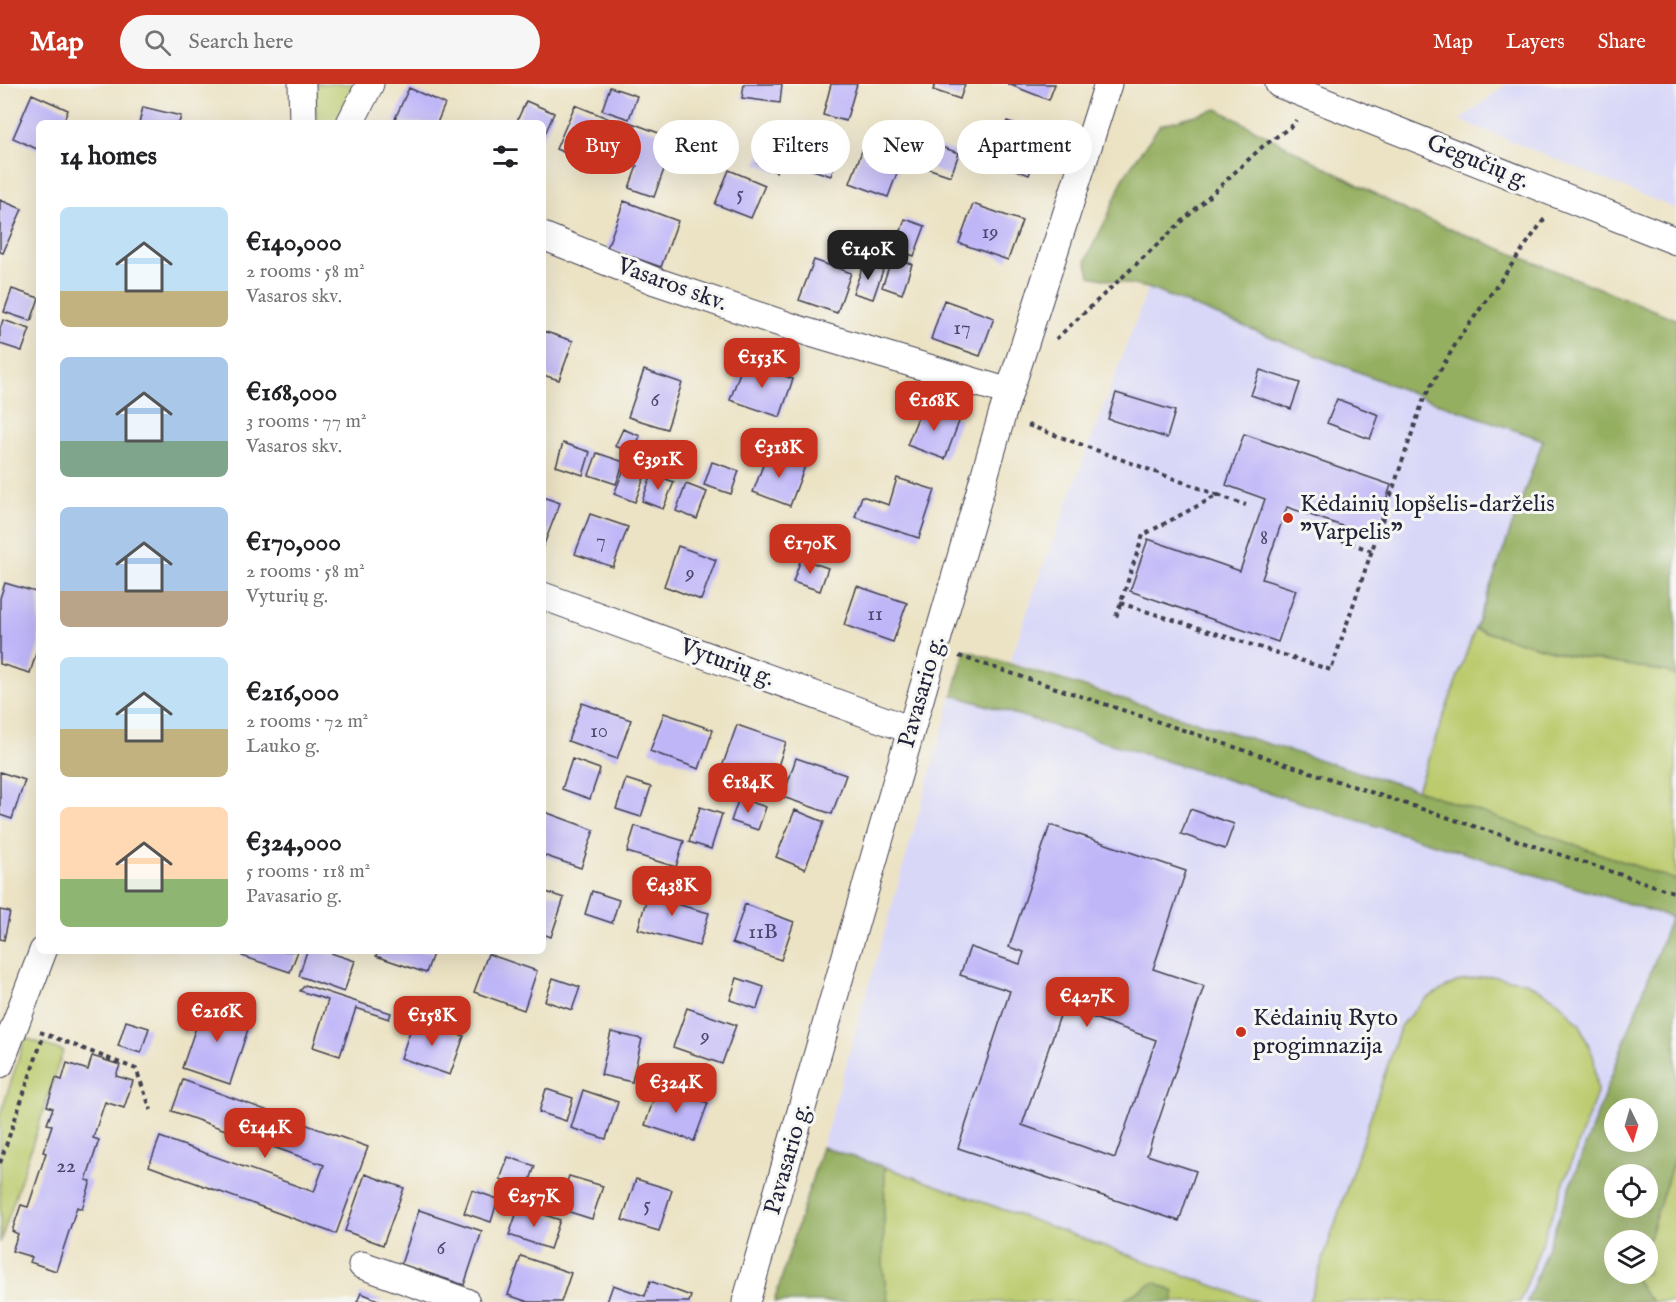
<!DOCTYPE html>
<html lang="en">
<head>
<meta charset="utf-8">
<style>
  body { margin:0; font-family:"IM FELL English",serif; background:#f6f6f6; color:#202124; height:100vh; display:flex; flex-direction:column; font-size:22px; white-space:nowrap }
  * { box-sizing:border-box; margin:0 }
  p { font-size:20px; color:#757577 }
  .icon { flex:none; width:33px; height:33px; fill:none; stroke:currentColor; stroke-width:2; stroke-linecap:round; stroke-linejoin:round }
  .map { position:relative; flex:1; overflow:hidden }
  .details { position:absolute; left:36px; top:36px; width:510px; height:834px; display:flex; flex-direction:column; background:#fff; border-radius:9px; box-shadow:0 6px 24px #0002 }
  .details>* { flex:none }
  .guide { position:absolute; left:564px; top:36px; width:570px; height:54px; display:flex; gap:12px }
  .needle { width:39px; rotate:175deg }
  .fabs { position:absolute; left:1604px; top:1014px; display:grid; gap:12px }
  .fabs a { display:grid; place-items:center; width:54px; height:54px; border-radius:50%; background:#fff; box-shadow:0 6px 24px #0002; font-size:30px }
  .price { position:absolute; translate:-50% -51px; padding:0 14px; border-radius:12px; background:#c8321e; color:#fff; font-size:20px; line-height:39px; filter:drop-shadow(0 2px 3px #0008) }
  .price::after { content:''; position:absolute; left:50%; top:36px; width:18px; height:14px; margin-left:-9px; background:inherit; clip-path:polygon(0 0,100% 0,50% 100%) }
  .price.on { background:#222; color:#fff }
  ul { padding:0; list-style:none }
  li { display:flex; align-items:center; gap:18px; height:150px; padding:0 24px }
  li span { display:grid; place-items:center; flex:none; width:168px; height:120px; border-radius:9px; color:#555 }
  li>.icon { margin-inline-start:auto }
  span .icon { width:72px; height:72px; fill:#fffc; stroke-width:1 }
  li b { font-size:26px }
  h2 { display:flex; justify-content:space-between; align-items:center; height:72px; padding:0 24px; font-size:26px }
  .tag { padding:0 21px; border-radius:27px; background:#fff; box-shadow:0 6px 24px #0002; font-size:21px; line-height:54px }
  .tag.on { background:#c8321e; color:#fff }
  header { display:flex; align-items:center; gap:36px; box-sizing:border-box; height:84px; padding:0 30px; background:#c8321e; color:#fff }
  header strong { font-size:28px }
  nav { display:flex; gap:33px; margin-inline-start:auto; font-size:21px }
  .search { width:420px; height:54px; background:#f6f6f6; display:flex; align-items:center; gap:15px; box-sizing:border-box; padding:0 21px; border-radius:33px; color:#757577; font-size:22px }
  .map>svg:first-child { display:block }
  .built { fill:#d8d7f8 }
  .green { fill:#bbcb6d; stroke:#6e7654; stroke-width:1.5 }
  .forest { fill:#94af60; stroke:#5b684e; stroke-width:1.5; fill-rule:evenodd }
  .building { fill:#bfb6f8; fill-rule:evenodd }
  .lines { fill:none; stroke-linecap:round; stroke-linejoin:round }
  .minor-casing { stroke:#403f50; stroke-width:29 }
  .path { stroke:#403f50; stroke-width:4; stroke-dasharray:4.5 4.5; stroke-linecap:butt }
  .minor { stroke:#fff; stroke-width:27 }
  .poi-dot { fill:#c8321e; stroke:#f6f6f2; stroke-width:2 }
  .labels { text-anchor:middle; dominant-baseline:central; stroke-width:6; stroke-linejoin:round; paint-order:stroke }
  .number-label { font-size:21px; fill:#49476a }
  .street-label { font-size:24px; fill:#22223b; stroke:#f6f6f2 }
  .poi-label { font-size:24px; fill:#22223b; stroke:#f6f6f2; text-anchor:start }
</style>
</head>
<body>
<header>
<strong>Map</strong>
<div class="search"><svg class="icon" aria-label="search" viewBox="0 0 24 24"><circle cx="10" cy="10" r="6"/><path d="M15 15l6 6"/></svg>Search here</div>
<nav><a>Map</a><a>Layers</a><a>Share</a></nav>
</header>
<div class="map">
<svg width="1676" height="1218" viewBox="0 0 1676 1218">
  <rect width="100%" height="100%" fill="#f6f6f2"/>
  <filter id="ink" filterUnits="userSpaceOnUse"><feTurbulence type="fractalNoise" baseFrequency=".0167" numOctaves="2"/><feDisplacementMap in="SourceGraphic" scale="12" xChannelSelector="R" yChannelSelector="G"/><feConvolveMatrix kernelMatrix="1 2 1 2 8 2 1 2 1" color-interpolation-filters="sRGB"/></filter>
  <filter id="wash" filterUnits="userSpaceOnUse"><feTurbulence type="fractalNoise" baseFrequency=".008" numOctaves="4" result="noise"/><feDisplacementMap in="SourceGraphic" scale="24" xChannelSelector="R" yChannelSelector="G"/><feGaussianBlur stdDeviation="1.35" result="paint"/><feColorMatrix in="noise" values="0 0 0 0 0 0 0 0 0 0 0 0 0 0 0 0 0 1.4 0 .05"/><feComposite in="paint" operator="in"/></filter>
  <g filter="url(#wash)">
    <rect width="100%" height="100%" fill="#ece3c4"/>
    <path class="built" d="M1507,0H1676V125L1460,36Z
      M1148,204L1424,314L1543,356L1417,706L1010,578L1035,505Z
      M953,611L1671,833L1527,1218H1259L885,1083L822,1063Z"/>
    <path class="green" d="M315,0H354L336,39L316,38Z
      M1475,545L1566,571L1668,588L1676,593V796L1417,706Z
      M1491,892L1526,898L1556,915L1580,941L1594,974L1597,1009L1520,1218H1309L1401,941L1425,915L1456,898Z
      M25,954L63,967L0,1159V1032Z
      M1676,1069V1218H1653L1644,1209L1636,1195L1637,1190H1647V1160Z
      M885,1083L1259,1218H1173L1174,1208L1126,1214L1127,1218H888L883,1184Z"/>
    <path class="forest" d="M1217,25L1409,128L1676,235V593L1668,588L1566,571L1475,545L1543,356L1424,314L1148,204L1090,192L1086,175L1107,134L1124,92L1160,41Z
      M965,566L1417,706L1676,796V1069L1647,1160V1156H1614V1190H1637L1636,1195L1644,1209L1653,1218H1527L1671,833L953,611ZM1647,1024V1058H1614V1024ZM1614,1090H1647V1124H1614Z
      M822,1063L885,1083L883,1184L888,1218H774Z
      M1155,1198L1174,1208L1173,1218H1127L1126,1214Z"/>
    <g id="blocks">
      <path class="building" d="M744,0H782L780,19L742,14Z
        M831,0H857L846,37L823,31Z
        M935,0H965L960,15L933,6Z
        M1008,0H1055L1049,16Z
        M610,3L637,12L629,35L602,26Z
        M409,4L445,20L437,39H393Z
        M32,10L68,26L63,39H39V66L13,54Z
        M526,17L554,29L543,55V39H516Z
        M575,21L612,36L593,80L556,65Z
        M143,23L181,32L179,39H139Z
        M1007,37L1045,51L1029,91L992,77Z
        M629,38L675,55L654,113L629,104L637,82L616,75Z
        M767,57L786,66L776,88L757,79Z
        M865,59L903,73L888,113L850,99Z
        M932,60L959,69L951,92L924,83Z
        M811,61L838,70L831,92L804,83Z
        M729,86L765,101L751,134L715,120Z
        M0,116L22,125L3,169L0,168Z
        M624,117L678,137L661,183L607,164Z
        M973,120L1022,137L1008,176L959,159Z
        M905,135L925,142L914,172L895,165Z
        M851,153L887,161L883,177L848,169Z
        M892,174L912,180L902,210L882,203Z
        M814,176L851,189L837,229L799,216Z
        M864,179L883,186L873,215L853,209Z
        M12,205L39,214L31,237L4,228Z
        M944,216L994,234L980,272L931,255Z
        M3,236L30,245L22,267L0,260V245Z
        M543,247L573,257L559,296L543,291Z
        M744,277L793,295L780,333L730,316Z
        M644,286L682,299L667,345L628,333Z
        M1260,286L1300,299L1291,325L1251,311Z
        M1116,309L1175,327L1167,354L1108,335Z
        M1337,315L1379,331L1370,355L1327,339Z
        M923,321L960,335L945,375L907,361Z
        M623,345L640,352L633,369L615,362Z
        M1244,350L1391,401L1374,453L1287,423L1262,495L1296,506L1278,558L1130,507L1148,455L1240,487L1265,415L1226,401Z
        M665,356L686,364L676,390L654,382Z
        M563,359L590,368L583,391L556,382Z
        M768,368L805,382L790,422L753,408Z
        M597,369L624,378L616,400L589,391Z
        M712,378L739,387L731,410L704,401Z
        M625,383L645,391L635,418L614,410Z
        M652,390L674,398L663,425L642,417Z
        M897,394L935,406L919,454L855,433L862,412L889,421Z
        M686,400L707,408L697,435L676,427Z
        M543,413L560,419L543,463Z
        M590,430L628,443L613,483L575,470Z
        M678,462L716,476L701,516L664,502Z
        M801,475L828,484L820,507L793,498Z
        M5,499L39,509V560L30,589L0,580V514Z
        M857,502L907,519L893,558L844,541Z
        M582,619L631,636L617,675L568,657Z
        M664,629L713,646L699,685L650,667Z
        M737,641L786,658L773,697L723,680Z
        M796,674L846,691L832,730L783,713Z
        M572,675L600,685L590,715L562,705Z
        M0,688L25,696L12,735L0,731Z
        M626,695L651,703L641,733L616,725Z
        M739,714L766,723L758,746L731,737Z
        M700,723L722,730L711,765L689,758Z
        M1190,725L1234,740L1225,765L1181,750Z
        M795,726L824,738L805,785L776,773Z
        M545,728L594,746L581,784L543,771V734Z
        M1050,741L1186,787L1153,885L1204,902L1147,1071L1196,1087L1179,1137L958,1064L1010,907L960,891L970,863L1020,880L1024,868L1009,863ZM1063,923L1156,956L1115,1074L1022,1041Z
        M635,742L684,757L676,783L627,768Z
        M651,799L680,807L676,820L709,829L699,862L638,845Z
        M543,807L564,814L551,853L543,850Z
        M592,807L619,816L612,839L585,830Z
        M745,820L794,838L781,876L732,859Z
        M0,826L10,828L4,856L0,855Z
        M243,867H298L290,888L242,872Z
        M307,867H325L355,877L344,908L299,892Z
        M378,867H434L426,889L376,872Z
        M488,870L537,887L524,926L474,908Z
        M553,894L580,903L572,926L545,917Z
        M737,894L764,903L757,925L730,916Z
        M305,901L391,929L389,935L356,924L340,972L313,963L328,916L300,907Z
        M205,917L252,933L230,1000L182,984Z
        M687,924L736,941L722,980L673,963Z
        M414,935L464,952L450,991L401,974Z
        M126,937L149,944L141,969L118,962Z
        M611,948L642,955L632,998L601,991Z
        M92,972L120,981L116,992L133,997L124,1024L105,1018L93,1054L99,1056L86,1096L91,1097L82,1125L77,1123L56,1187L30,1178L32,1173L12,1167L18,1150L12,1147L21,1121L28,1123L46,1069L43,1068L52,1041L47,1040L53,1024L47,1022L56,994L62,996L67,979L88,986Z
        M183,996L368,1063L336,1150L149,1082L160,1053L314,1108L324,1081L172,1027Z
        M658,1002L708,1019L694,1057L645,1041Z
        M546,1005L573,1014L566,1037L539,1028Z
        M583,1006L618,1018L606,1055L571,1044Z
        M508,1073L535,1082L527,1105L500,1096Z
        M365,1090L404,1104L383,1161L345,1147Z
        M569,1092L603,1102L592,1135L538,1118L544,1100L564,1106Z
        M636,1095L672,1106L659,1147L622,1136Z
        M472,1106L498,1115L491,1138L464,1129Z
        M519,1122L560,1136L550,1165L509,1151Z
        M419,1126L482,1147L464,1201L401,1180Z
        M521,1172L571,1189L561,1218H528L508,1211Z
        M650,1197L691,1212L689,1218H607L613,1201L645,1212Z
        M361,1209L383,1218H357Z"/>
    </g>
  </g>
  <g filter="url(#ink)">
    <use href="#blocks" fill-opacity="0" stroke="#403f50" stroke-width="1.5"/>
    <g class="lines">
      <defs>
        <path id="minor" d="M302,0L303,39
          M1279,0L1676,157
          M350,39L370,0
          M543,152L655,197L804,247L1009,308
          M543,512L911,646
          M0,980L43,867
          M362,1181L466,1218
          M746,1218L1002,331L1108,0"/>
      </defs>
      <use href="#minor" class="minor-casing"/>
      <path class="path" d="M1056,255L1262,63L1293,41L1296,36
        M1028,341L1218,411L1143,451L1116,533
        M1218,411L1246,421
        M1325,450L1372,467
        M1120,519L1331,586L1424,314L1458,256L1545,134
        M959,572L1676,809
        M40,948L136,985L151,1026
        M0,1079L43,953"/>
      <use href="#minor" class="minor"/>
    </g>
  </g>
  <g class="poi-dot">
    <circle cx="1288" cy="434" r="6"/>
    <circle cx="1241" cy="948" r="6"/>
  </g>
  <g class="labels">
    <g class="number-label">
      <text x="740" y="110">5</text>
      <text x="990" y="148">19</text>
      <text x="962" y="244">17</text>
      <text x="655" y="316">6</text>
      <text x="1264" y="454">8</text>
      <text x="601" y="457">7</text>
      <text x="690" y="489">9</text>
      <text x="875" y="530">11</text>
      <text x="599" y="647">10</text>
      <text x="763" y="848">11B</text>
      <text x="705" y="952">9</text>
      <text x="66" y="1082">22</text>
      <text x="647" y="1121">5</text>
      <text x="441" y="1164">6</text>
    </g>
    <g class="street-label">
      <text transform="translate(1478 78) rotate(22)">Gegučių g.</text>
      <text transform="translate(672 201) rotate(20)">Vasaros skv.</text>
      <text transform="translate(727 579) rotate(20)">Vyturių g.</text>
      <text transform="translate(922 608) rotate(-74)">Pavasario g.</text>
      <text transform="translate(788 1075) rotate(-74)">Pavasario g.</text>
    </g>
    <g class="poi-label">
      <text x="1300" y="420">Kėdainių lopšelis-darželis<tspan x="1300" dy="28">"Varpelis"</tspan></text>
      <text x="1253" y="934">Kėdainių Ryto<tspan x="1253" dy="28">progimnazija</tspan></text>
    </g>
  </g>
</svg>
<div class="fabs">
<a><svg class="needle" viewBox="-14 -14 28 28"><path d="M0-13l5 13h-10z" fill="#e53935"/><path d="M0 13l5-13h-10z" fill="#757577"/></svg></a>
<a><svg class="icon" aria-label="locate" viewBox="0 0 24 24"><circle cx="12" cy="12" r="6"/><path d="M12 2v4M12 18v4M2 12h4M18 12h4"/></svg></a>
<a><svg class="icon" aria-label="layers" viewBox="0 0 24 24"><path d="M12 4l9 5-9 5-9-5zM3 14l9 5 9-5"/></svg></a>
</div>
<b class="price on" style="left:868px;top:197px">€140K</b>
<b class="price" style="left:762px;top:305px">€153K</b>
<b class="price" style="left:934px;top:348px">€168K</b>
<b class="price" style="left:779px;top:395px">€318K</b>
<b class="price" style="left:658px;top:407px">€391K</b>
<b class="price" style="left:810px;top:491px">€170K</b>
<b class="price" style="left:748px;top:730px">€184K</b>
<b class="price" style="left:672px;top:833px">€438K</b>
<b class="price" style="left:1087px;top:944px">€427K</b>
<b class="price" style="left:217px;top:959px">€216K</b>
<b class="price" style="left:432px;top:963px">€158K</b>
<b class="price" style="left:676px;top:1030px">€324K</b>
<b class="price" style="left:265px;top:1075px">€144K</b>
<b class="price" style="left:534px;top:1144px">€257K</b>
<div class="guide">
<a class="tag on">Buy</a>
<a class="tag">Rent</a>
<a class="tag">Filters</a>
<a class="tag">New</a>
<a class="tag">Apartment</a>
</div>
<section class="details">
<h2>14 homes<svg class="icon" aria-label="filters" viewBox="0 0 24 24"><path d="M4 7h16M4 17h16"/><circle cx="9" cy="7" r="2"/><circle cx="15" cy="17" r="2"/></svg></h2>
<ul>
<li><span style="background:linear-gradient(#bfe0f5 70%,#c2b280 0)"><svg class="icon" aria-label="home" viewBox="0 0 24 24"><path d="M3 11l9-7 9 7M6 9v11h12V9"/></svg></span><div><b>€140,000</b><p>2 rooms · 58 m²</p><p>Vasaros skv.</p></div></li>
<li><span style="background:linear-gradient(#a9c7e8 70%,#7fa58c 0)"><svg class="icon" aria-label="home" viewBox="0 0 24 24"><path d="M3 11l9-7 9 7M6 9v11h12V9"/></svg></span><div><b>€168,000</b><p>3 rooms · 77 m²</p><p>Vasaros skv.</p></div></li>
<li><span style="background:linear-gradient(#a9c7e8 70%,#b9a48a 0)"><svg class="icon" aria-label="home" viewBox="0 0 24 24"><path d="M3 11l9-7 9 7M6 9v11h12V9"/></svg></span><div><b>€170,000</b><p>2 rooms · 58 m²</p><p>Vyturių g.</p></div></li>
<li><span style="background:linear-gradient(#bfe0f5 60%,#c2b280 0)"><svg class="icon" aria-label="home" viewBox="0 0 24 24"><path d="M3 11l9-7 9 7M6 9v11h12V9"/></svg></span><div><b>€216,000</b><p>2 rooms · 72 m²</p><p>Lauko g.</p></div></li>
<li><span style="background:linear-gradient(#ffd9b3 60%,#8fb573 0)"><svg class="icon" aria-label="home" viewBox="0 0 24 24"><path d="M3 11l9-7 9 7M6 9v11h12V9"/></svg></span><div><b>€324,000</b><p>5 rooms · 118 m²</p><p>Pavasario g.</p></div></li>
</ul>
</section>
</div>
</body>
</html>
